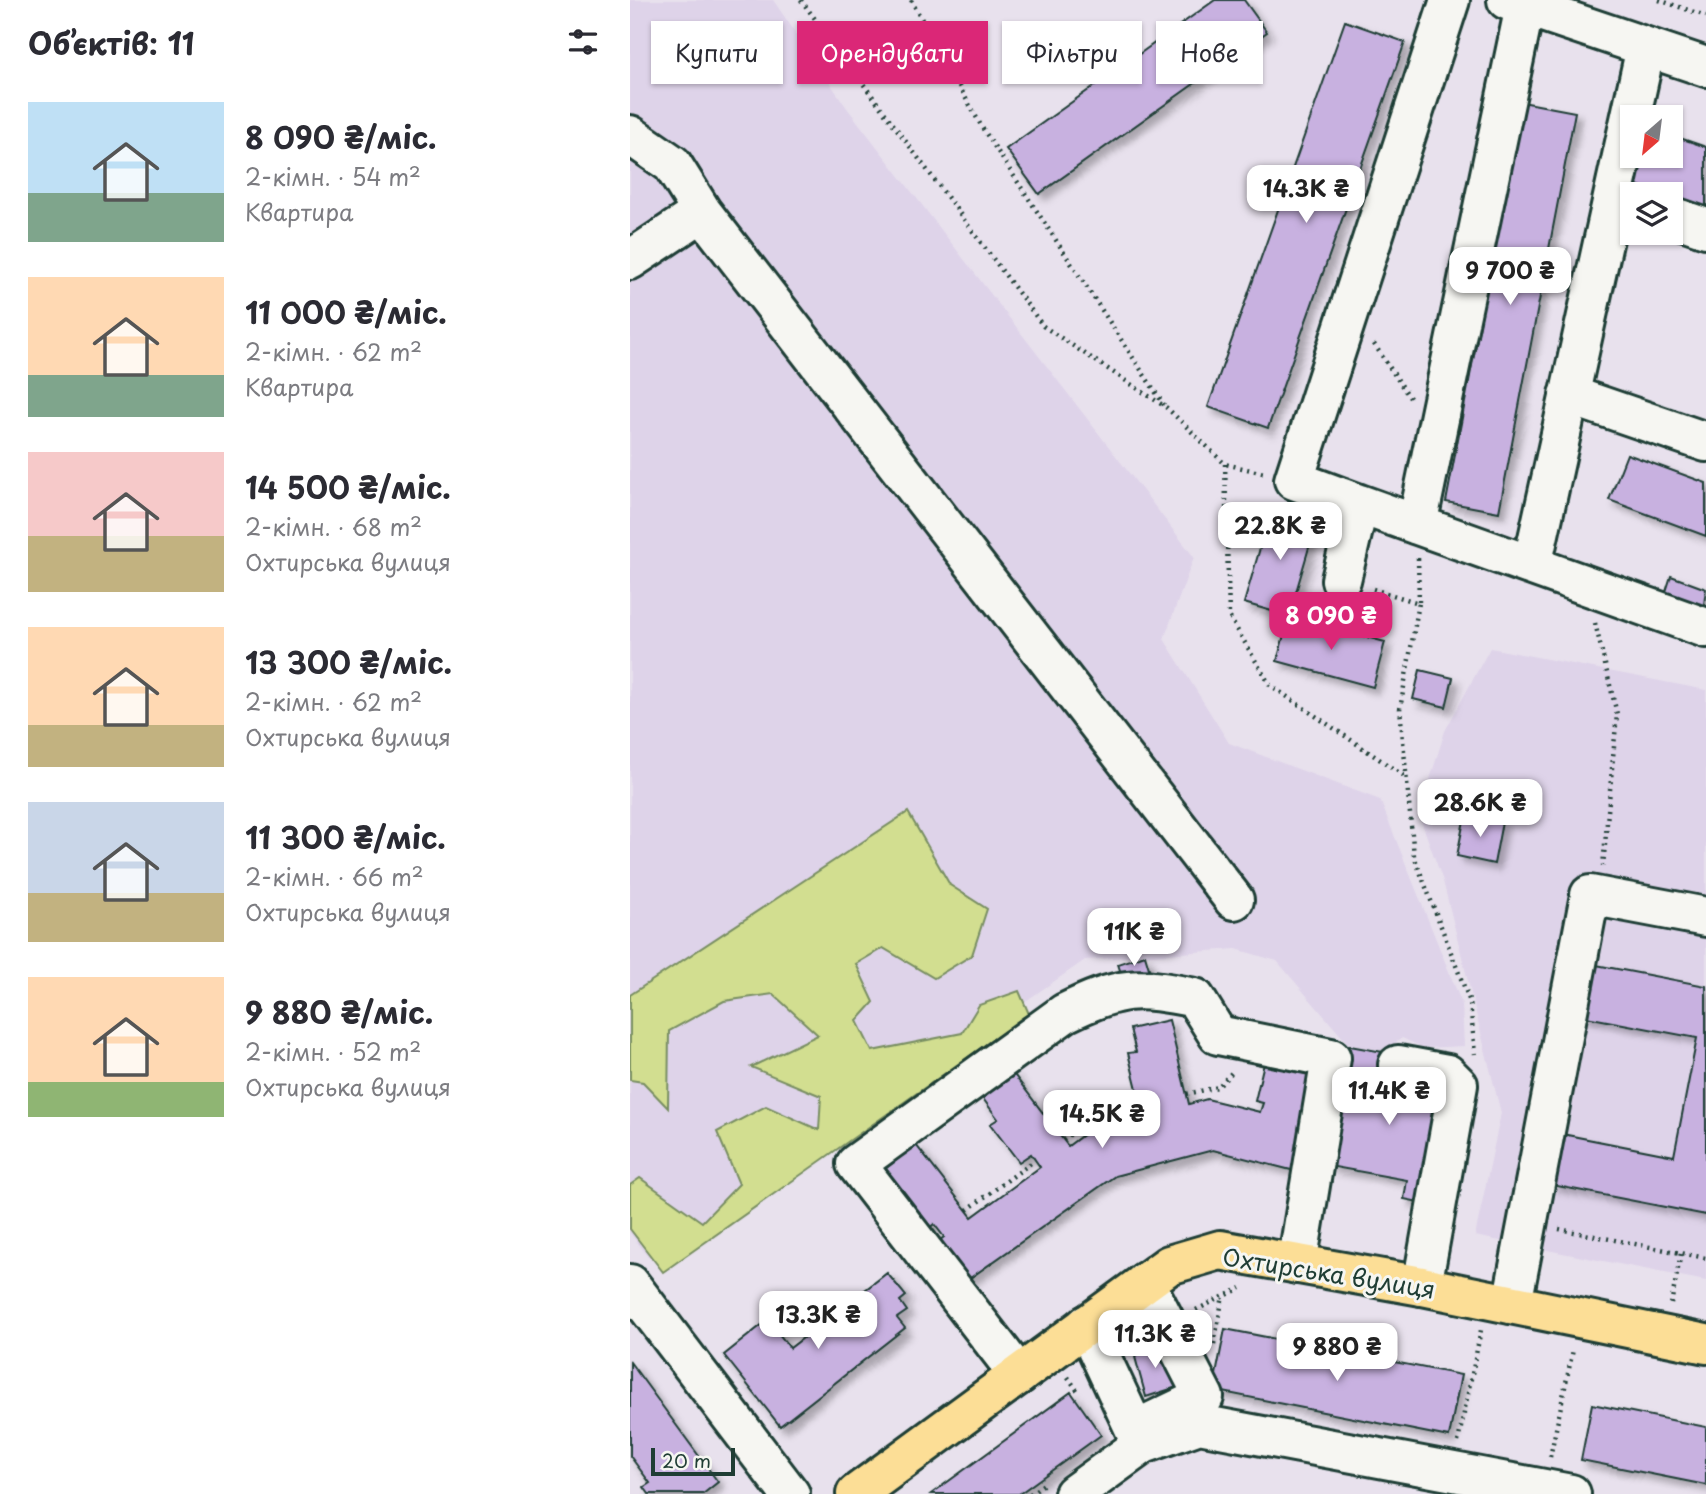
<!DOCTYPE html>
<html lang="uk">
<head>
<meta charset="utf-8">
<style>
  body { margin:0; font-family:"Playpen Sans",sans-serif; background:#f7f7f7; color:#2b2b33; height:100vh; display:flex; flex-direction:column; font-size:26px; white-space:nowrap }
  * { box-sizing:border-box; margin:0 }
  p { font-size:23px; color:#7c7c81 }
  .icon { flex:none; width:38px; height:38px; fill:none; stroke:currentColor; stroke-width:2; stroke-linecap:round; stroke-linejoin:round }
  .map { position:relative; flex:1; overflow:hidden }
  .details { display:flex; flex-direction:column; background:#fff; width:630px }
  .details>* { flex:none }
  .guide { position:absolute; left:21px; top:21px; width:665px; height:63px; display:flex; gap:14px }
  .needle { width:46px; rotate:208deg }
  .fabs { position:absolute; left:990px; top:105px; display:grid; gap:14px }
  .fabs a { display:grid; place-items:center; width:63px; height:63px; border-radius:0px; background:#fff; box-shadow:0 2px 5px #0004; font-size:35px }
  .scale { position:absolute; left:21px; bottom:18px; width:84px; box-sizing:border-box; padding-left:7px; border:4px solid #1f3d34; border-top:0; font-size:19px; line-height:24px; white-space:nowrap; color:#1f3d34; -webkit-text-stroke:5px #f6f6f2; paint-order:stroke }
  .price { position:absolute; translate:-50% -60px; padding:0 16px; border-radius:14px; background:#fff; color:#222; font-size:23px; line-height:46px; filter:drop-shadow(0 2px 4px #0008) }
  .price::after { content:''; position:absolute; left:50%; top:42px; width:21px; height:16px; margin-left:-10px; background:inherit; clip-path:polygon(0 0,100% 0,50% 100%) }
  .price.selected { background:#db2777; color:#fff }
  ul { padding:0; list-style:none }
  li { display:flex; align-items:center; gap:21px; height:175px; padding:0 28px }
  li span { display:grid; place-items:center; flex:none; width:196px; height:140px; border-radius:0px; color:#555 }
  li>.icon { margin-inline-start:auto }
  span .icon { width:84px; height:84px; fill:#fffc; stroke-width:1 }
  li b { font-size:30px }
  h2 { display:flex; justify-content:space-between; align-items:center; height:84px; padding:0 28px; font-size:30px }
  .chip { padding:0 24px; border-radius:0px; background:#fff; box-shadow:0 2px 5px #0004; font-size:24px; line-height:63px }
  .chip.selected { background:#db2777; color:#fff }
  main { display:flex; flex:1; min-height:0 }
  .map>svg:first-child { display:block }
  .built { fill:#ded3e9 }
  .green { fill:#d2de90; stroke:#788e62; stroke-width:2 }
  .building { fill:#c8b1e0; stroke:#1f3d34; stroke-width:2; filter:url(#shadow) }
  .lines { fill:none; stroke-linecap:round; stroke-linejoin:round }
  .minor-casing { stroke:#1f3d34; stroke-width:44 }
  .major-casing { stroke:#1f3d34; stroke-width:44 }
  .path { stroke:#1f3d34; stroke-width:4.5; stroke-dasharray:2 5; stroke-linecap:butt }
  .minor { stroke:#f6f6f2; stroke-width:38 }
  .major { stroke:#fcde96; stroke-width:38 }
  .labels { text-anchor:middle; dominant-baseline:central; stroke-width:6; stroke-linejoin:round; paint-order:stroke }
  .street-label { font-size:24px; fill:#1f3d34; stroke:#f6f6f2 }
</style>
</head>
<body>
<main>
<section class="details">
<h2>Об’єктів: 11<svg class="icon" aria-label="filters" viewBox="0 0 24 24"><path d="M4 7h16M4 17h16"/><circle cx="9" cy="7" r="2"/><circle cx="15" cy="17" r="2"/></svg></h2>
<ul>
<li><span style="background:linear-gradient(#bfe0f5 65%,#7fa58c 0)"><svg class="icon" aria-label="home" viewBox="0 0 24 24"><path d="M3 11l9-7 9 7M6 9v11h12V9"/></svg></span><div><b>8 090 ₴/міс.</b><p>2-кімн. · 54 m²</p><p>Квартира</p></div></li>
<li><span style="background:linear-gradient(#ffd9b3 70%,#7fa58c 0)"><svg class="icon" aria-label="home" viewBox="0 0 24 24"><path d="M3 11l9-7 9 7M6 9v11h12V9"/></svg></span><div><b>11 000 ₴/міс.</b><p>2-кімн. · 62 m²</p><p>Квартира</p></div></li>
<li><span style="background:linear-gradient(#f6c9c9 60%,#c2b280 0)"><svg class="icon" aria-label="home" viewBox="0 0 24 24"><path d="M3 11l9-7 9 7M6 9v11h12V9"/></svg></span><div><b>14 500 ₴/міс.</b><p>2-кімн. · 68 m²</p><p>Охтирська вулиця</p></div></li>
<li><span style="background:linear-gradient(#ffd9b3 70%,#c2b280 0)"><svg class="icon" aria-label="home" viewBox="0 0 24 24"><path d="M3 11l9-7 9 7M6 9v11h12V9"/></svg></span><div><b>13 300 ₴/міс.</b><p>2-кімн. · 62 m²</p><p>Охтирська вулиця</p></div></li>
<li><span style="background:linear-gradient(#c9d6e8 65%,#c2b280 0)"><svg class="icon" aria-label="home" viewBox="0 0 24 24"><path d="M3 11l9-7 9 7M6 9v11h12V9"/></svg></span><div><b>11 300 ₴/міс.</b><p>2-кімн. · 66 m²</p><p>Охтирська вулиця</p></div></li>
<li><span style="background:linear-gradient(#ffd9b3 75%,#8fb573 0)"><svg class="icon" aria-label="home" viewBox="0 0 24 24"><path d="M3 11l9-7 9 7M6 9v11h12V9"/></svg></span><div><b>9 880 ₴/міс.</b><p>2-кімн. · 52 m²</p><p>Охтирська вулиця</p></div></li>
</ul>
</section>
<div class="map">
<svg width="1076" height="1494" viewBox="0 0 1076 1494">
  <defs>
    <filter id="shadow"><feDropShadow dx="6" dy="6" stdDeviation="3.5" flood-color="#0004"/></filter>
  </defs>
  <rect width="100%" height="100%" fill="#e8e1ed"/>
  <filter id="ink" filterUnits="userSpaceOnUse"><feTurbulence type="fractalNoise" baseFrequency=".0143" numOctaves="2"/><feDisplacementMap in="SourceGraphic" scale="14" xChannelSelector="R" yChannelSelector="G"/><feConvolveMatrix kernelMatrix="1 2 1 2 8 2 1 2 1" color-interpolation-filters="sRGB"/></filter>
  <g filter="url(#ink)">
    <path class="built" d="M0,0H143L217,108L564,557L534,639L599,743L750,800L832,1004L834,1046L794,1048L772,1038L753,1052L720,1046L647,961L606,949L455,960L21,1260L0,1233Z
      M860,648L1076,690V1281L845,1236L871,1113L813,881L789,815L815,731Z"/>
    <path class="green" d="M278,812L320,885L357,909L342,955L304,978L253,948L226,964L244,1002L227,1021L242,1051L332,1033L349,1005L389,991L399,1014L33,1272L0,1229V1185L10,1178L72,1222L109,1184L87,1132L136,1106L189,1130L191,1096L121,1067L188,1035L143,994L94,1001L39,1031L38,1108L13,1082L0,1080V995Z"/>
    <path class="building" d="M585,0H614L637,32L409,194L376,149Z
      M715,21L775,42L638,428L578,407Z
      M892,102L945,112L869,512L816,502Z
      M1041,135L1076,147V208L1003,184L1012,156H1041Z
      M997,454L1076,483V536L979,500Z
      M642,507L687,520L659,616L614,603Z
      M1041,576L1076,589L1073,612L1034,598Z
      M659,616L755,642L743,687L647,661Z
      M790,670L823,678L816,707L783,699Z
      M835,815L872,822L864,864L827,856Z
      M515,955L520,972L493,980L488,964Z
      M961,964L1076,986V1215L922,1185L932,1134L1044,1156L1067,1038L951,1016Z
      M539,1020L559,1104L577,1099L630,1112L633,1103L625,1101L634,1063L688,1077L665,1171L583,1150L485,1176L333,1283L305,1244L314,1237L304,1224L295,1232L267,1195L272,1191L255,1169L286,1145L342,1217L410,1167L401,1154L389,1162L360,1124L368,1119L351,1096L382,1072L438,1146L458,1131L521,1114L516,1096L509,1097L498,1053L506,1052L500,1029Z
      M720,1046L753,1052L745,1097L764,1101L768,1079L819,1088L799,1204L774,1199L777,1180L699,1166Z
      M257,1273L276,1296L270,1301L277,1311L267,1318L275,1328L150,1426L94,1355L138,1320L160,1348Z
      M595,1329L831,1375L819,1437L583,1390Z
      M521,1344L535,1352L547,1387L516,1397L505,1357L510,1347Z
      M0,1362L88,1482L73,1494H19L14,1487L20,1483L0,1456Z
      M441,1392L471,1435L389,1494H301Z
      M962,1404L1076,1427V1485L951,1460Z"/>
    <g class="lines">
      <defs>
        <path id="minor" d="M877,0L1076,67
          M0,135L42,164L72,212L604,900
          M1041,216L1076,228
          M0,260L72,212
          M939,395L1076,442
          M729,504L1076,628
          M787,525L895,6
          M902,566L1016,47
          M711,580L729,504L664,480L820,0
          M768,1065L817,1074L828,1085L792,1286
          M0,1284L160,1494
          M882,1304L960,895L1076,917
          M456,1325L505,1430L574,1397L515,1282
          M389,1375L226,1164L435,1013C490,986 506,986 565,998L588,1035L701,1058L667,1264
          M444,1494L513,1444L569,1424L941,1494"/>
        <path id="major" d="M226,1494L539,1265L590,1250L792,1286L1076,1344"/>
      </defs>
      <use href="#minor" class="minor-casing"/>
      <use href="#major" class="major-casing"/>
      <path class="path" d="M171,0L413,326L537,408L595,464L634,473
        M281,0L353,129L534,405
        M1029,0L1076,16
        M744,344L780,398
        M595,464L599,616L640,685L777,778
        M788,558L789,603
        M743,589L789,603L770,709L784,856L840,1002L845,1054
        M965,623L987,714L973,866
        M557,1094L588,1087L604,1070
        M433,1140L452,1125L518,1102
        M337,1210L405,1160
        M929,1229L1076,1258
        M1041,1304L1051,1253
        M566,1310L611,1288
        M584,1344L593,1296
        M438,1377L449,1393
        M828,1442L851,1330
        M920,1457L943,1350
        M400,1494L414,1484"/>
      <use href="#minor" class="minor"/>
      <use href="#major" class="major"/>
    </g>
  </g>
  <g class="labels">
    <g class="street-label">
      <text transform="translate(699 1272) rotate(9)">Охтирська вулиця</text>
    </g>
  </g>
</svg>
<div class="fabs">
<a><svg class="needle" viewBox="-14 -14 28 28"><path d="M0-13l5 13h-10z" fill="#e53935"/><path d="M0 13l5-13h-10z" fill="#7c7c81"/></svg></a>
<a><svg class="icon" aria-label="layers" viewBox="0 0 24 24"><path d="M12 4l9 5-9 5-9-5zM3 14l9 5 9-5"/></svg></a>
</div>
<div class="scale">20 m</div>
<b class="price" style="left:676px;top:225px">14.3K ₴</b>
<b class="price" style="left:880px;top:307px">9 700 ₴</b>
<b class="price" style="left:650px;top:562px">22.8K ₴</b>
<b class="price selected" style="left:701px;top:652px">8 090 ₴</b>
<b class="price" style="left:850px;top:839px">28.6K ₴</b>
<b class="price" style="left:504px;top:968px">11K ₴</b>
<b class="price" style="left:759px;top:1127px">11.4K ₴</b>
<b class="price" style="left:472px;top:1150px">14.5K ₴</b>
<b class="price" style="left:188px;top:1351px">13.3K ₴</b>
<b class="price" style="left:525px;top:1370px">11.3K ₴</b>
<b class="price" style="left:707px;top:1383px">9 880 ₴</b>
<div class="guide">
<a class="chip">Купити</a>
<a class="chip selected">Орендувати</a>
<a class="chip">Фільтри</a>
<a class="chip">Нове</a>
</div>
</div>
</main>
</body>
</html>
